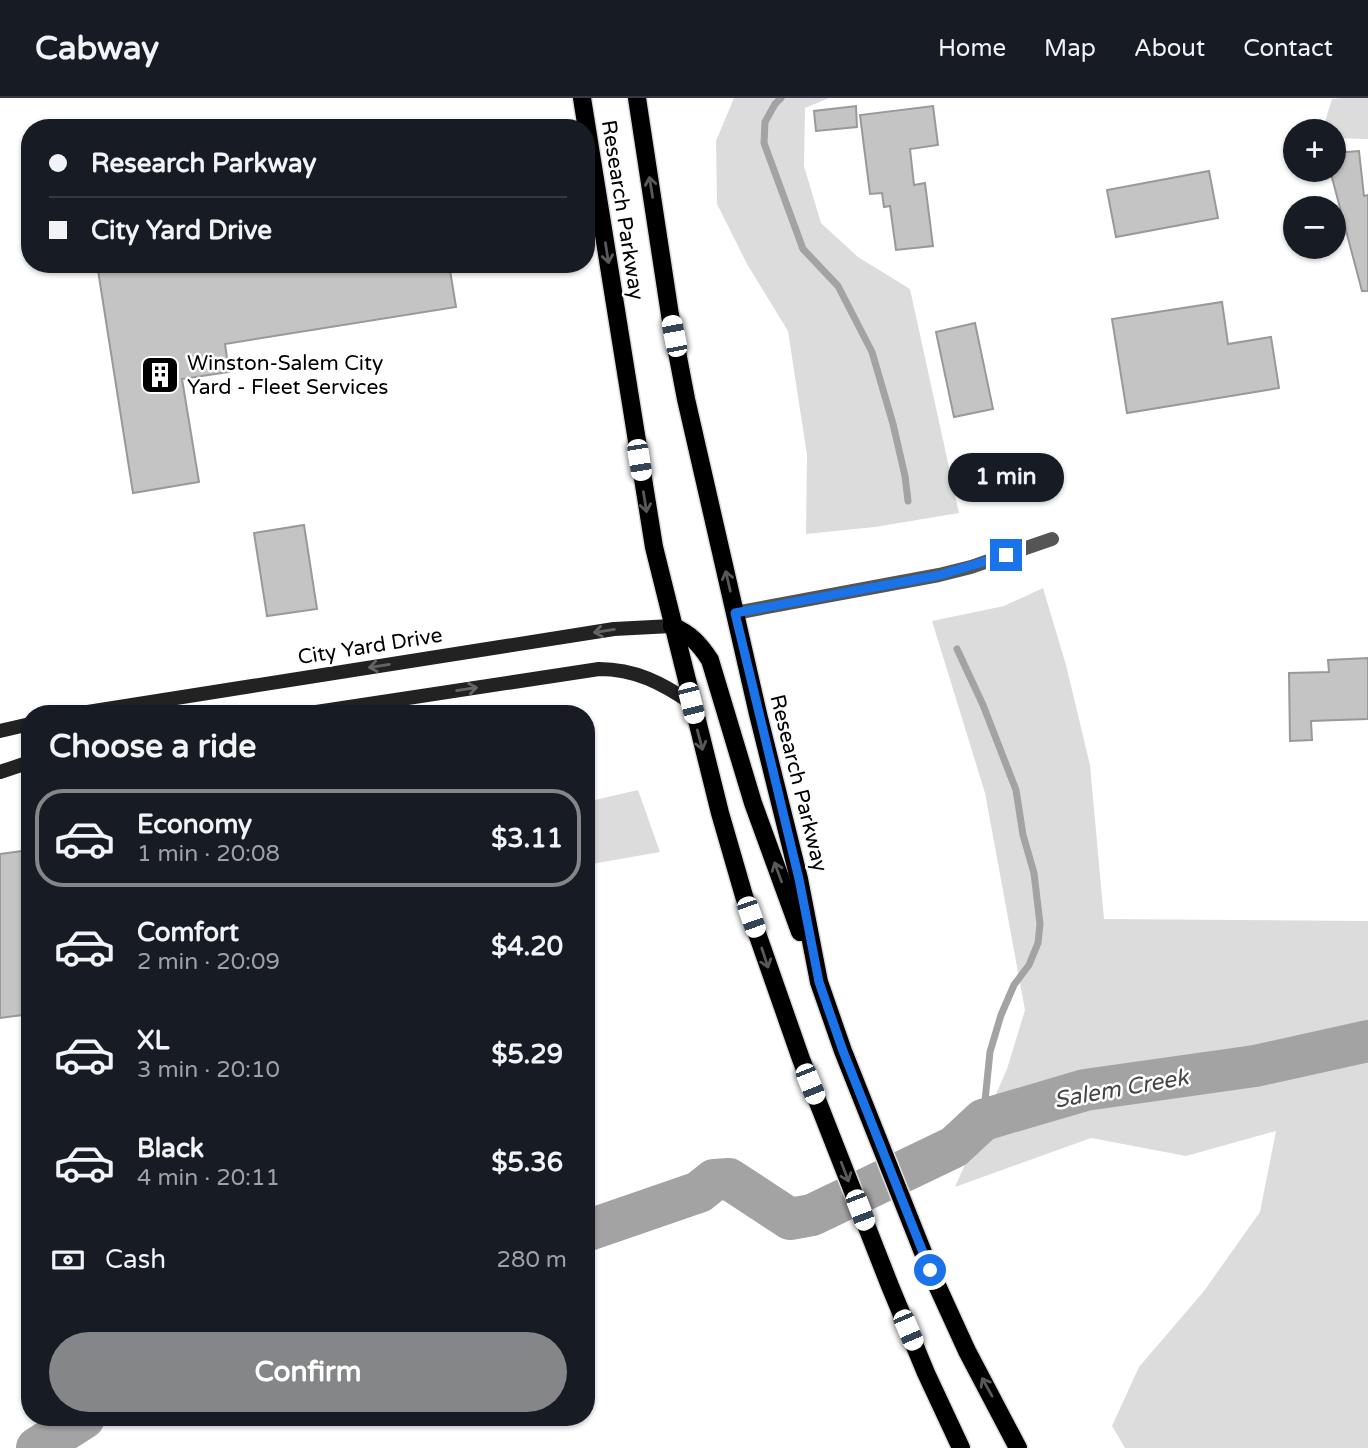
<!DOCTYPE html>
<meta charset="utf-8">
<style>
body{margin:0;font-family:"Varela Round",sans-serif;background:#20242c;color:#f1f3f6;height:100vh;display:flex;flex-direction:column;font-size:26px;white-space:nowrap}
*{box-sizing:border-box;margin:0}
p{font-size:23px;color:#9ea1a6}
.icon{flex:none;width:38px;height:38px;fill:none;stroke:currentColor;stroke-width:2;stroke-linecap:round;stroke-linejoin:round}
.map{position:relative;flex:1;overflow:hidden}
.sheet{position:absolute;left:21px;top:607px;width:574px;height:721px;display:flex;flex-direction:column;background:#171b24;border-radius:28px;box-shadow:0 2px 5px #0004}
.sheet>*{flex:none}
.guide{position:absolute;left:21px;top:21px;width:574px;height:154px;border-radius:28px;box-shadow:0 2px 5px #0004;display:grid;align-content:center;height:154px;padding:0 28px;background:#171b24}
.fabs{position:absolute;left:1283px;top:21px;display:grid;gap:14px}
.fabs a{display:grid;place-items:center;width:63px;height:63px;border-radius:50%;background:#171b24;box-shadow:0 2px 5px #0004;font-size:35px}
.end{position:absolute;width:32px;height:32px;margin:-16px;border:9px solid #1a73e8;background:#fff;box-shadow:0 0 0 4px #fff}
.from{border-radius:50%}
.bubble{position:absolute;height:49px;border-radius:24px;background:#171b24;box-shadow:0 2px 5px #0004;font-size:23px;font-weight:800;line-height:49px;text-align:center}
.car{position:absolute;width:21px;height:42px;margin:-21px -10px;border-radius:9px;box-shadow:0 0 5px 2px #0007;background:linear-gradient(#fff 24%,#345 0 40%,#fff 0 76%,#345 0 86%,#fff 0)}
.guide b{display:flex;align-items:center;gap:24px;height:66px;font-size:26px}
.guide b+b{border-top:2px solid #363941}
.guide i{width:18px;height:18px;background:#f1f3f6}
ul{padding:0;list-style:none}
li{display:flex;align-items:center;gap:21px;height:98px;margin:0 14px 10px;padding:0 14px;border:4px solid transparent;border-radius:28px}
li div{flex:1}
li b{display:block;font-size:26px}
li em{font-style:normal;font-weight:800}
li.selected{border-color:#858687}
li>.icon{width:63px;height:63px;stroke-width:1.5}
h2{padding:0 28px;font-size:32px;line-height:84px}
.pay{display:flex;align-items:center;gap:18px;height:77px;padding:0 28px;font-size:26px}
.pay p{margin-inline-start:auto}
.cta{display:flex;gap:14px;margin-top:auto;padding:14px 28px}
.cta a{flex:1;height:80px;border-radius:42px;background:#858687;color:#fff;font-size:28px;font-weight:800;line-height:80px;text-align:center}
header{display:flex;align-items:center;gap:42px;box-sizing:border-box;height:98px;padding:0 35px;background:#171b24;border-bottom:2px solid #363941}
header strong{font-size:33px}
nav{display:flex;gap:38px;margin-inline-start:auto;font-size:24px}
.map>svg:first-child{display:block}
.green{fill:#dcdcdc}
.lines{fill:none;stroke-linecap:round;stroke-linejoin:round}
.stream{stroke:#a3a3a3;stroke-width:7}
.river{stroke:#a3a3a3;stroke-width:42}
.building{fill:#c4c4c4;stroke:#999;stroke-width:2}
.primary-casing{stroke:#dbdbdb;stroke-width:21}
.street{stroke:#555;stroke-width:14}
.secondary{stroke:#222;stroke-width:14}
.primary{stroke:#000;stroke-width:18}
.oneway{stroke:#595959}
.oneway2{stroke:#646464}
.route{stroke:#1a73e8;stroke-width:9}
.labels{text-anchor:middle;stroke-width:5;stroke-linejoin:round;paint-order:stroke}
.street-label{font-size:21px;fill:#000;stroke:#fff}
.poi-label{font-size:21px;fill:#000;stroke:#fff;text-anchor:start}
.water-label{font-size:23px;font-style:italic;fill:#444;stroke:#fff}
</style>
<header>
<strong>Cabway</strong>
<nav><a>Home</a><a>Map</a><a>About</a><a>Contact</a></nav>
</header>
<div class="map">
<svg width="1368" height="1350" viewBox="0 0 1368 1350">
<rect width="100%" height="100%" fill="#fff"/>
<g class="green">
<polygon points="734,0 829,0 805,10 804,68 821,125 858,159 910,191 959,415 875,429 806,436 807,357 788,233 747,166 717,106 716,43"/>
<polygon points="1342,0 1368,0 1368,41 1334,40 1334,33 1327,33 1324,27 1332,1"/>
<polygon points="1043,490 1066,567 1090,667 1104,821 1368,823 1368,1350 1125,1350 1112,1328 1139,1269 1204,1193 1260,1114 1276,1033 1186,1058 1091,1040 955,1089 1007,971 1025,912 985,695 932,523 1004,508"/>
<polygon points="638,692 660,754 586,767 586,704"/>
</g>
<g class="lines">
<g class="stream">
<polyline points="781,0 775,6 765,24 764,45 803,151 838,188 872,254 893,326 905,378 908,403"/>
<polyline points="957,551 983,607 1016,692 1023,737 1034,775 1040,826 1038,845 1029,867 1014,887 1001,917 990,954 983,1022"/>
</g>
<g class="river">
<polyline points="586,1133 699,1094 714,1082 729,1081 790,1121 812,1117 954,1049 983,1022 1085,992 1255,968 1368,943"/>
<polyline points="37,1350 84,1320"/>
</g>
</g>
<g class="building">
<polygon points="856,8 857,29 816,33 814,13"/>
<polygon points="933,8 938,47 910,51 914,87 925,85 933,148 896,152 890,108 884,109 882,95 870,96 860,17"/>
<polygon points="1359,53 1364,98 1368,97 1368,193 1362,193 1330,72 1334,72 1334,55"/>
<polygon points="1209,73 1218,120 1116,139 1107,92"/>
<polygon points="97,166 273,166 274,171 304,166 449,166 456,209 225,246 229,274 182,281 199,384 133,395"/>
<polygon points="1222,204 1228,246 1271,239 1279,290 1127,315 1112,221"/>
<polygon points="975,225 993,311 954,319 936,234"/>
<polygon points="304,427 317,511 267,518 254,435"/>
<polygon points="1368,560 1368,621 1311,623 1312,642 1290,643 1289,575 1329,574 1328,562"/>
<polygon points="30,752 30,916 0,920 0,756"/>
</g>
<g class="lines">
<defs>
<g id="primary">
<polyline points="582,0 654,449 720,715 744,798 801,961 890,1188 926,1275 961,1350"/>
<polyline points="637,0 670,217 686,301 758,616 799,781 819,884 843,953 930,1172 967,1253 1018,1350"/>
<path d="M 672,528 C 690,536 699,545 710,562 L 753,705 L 800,834"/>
</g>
</defs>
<use href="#primary" class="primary-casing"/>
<polyline class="street" points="735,515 939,477 971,469 1052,441"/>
<g class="secondary">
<polyline points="75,616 614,531 672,528"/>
<path d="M 303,616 L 599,571 C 635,571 662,585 691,605"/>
<polyline points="0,633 30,626"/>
<polyline points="0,674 30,664"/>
</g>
<use href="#primary" class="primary"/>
</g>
<defs><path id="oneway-shaft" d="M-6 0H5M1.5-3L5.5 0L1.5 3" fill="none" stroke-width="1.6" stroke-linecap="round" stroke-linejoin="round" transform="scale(1.75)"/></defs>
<g class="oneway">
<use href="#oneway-shaft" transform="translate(651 89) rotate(-99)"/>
<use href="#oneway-shaft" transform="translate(607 155) rotate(81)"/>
<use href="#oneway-shaft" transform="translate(645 404) rotate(81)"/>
<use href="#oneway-shaft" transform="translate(728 483) rotate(-103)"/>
<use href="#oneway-shaft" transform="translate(700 642) rotate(75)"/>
<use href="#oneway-shaft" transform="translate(778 774) rotate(-110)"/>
<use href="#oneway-shaft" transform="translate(765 860) rotate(72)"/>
<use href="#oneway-shaft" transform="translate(845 1074) rotate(69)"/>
<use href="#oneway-shaft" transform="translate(987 1289) rotate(-119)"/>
</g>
<g class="oneway2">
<use href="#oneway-shaft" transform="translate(604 533) rotate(171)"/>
<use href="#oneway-shaft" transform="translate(379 568) rotate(171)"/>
<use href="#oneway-shaft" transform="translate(467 591) rotate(-9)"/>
</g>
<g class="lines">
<polyline class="route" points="930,1172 843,953 819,884 799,781 735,515 940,477 1006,457"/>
</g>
<defs>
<symbol id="building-square" viewBox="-11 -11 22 22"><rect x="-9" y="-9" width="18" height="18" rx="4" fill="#000" stroke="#fff"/><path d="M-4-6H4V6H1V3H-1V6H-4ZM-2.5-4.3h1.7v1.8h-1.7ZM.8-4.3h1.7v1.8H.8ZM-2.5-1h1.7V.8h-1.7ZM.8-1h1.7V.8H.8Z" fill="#fff"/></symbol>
</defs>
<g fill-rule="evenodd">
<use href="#building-square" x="138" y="255" width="44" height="44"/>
</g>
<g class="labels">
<g class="street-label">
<text transform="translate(623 112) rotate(81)" y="7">Research Parkway</text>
<text transform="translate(370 548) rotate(-9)" y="7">City Yard Drive</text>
<text transform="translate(799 685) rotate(76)" y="7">Research Parkway</text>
</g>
<g class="poi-label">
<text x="187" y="272">Winston-Salem City<tspan x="187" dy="24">Yard - Fleet Services</tspan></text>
</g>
<g class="water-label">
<text transform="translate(1121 990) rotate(-10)" y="8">Salem Creek</text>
</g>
</g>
</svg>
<div class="fabs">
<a>+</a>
<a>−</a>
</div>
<i class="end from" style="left:930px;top:1172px"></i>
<i class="end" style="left:1006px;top:457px"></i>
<div class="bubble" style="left:948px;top:355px;width:116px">1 min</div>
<i class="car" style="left:674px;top:238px;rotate:349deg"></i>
<i class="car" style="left:639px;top:362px;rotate:171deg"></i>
<i class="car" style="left:691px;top:605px;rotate:166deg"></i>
<i class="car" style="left:751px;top:819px;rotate:161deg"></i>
<i class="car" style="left:810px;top:986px;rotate:158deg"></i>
<i class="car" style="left:860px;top:1112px;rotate:159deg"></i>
<i class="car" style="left:908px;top:1232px;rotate:157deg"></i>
<div class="guide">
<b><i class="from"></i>Research Parkway</b>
<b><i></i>City Yard Drive</b>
</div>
<section class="sheet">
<h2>Choose a ride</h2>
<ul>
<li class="selected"><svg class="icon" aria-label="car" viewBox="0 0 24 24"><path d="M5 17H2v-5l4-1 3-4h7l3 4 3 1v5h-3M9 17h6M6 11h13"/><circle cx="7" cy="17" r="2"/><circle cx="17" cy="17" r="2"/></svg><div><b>Economy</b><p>1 min · 20:08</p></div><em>$3.11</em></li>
<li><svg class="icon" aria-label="car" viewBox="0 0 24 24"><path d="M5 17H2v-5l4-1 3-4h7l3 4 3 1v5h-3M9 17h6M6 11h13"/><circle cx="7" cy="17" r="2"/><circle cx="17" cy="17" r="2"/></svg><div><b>Comfort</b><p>2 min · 20:09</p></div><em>$4.20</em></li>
<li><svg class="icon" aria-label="car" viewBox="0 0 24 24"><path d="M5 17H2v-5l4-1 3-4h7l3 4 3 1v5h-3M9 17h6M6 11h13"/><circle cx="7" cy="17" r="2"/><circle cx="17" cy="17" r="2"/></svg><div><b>XL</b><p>3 min · 20:10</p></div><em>$5.29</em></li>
<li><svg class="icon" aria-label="car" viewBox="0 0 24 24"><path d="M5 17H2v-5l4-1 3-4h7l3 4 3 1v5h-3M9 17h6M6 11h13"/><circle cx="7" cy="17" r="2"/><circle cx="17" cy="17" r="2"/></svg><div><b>Black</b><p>4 min · 20:11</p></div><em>$5.36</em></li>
</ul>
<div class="pay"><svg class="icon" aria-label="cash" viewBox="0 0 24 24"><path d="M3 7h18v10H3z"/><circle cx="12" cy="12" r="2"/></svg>Cash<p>280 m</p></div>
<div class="cta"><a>Confirm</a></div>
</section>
</div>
